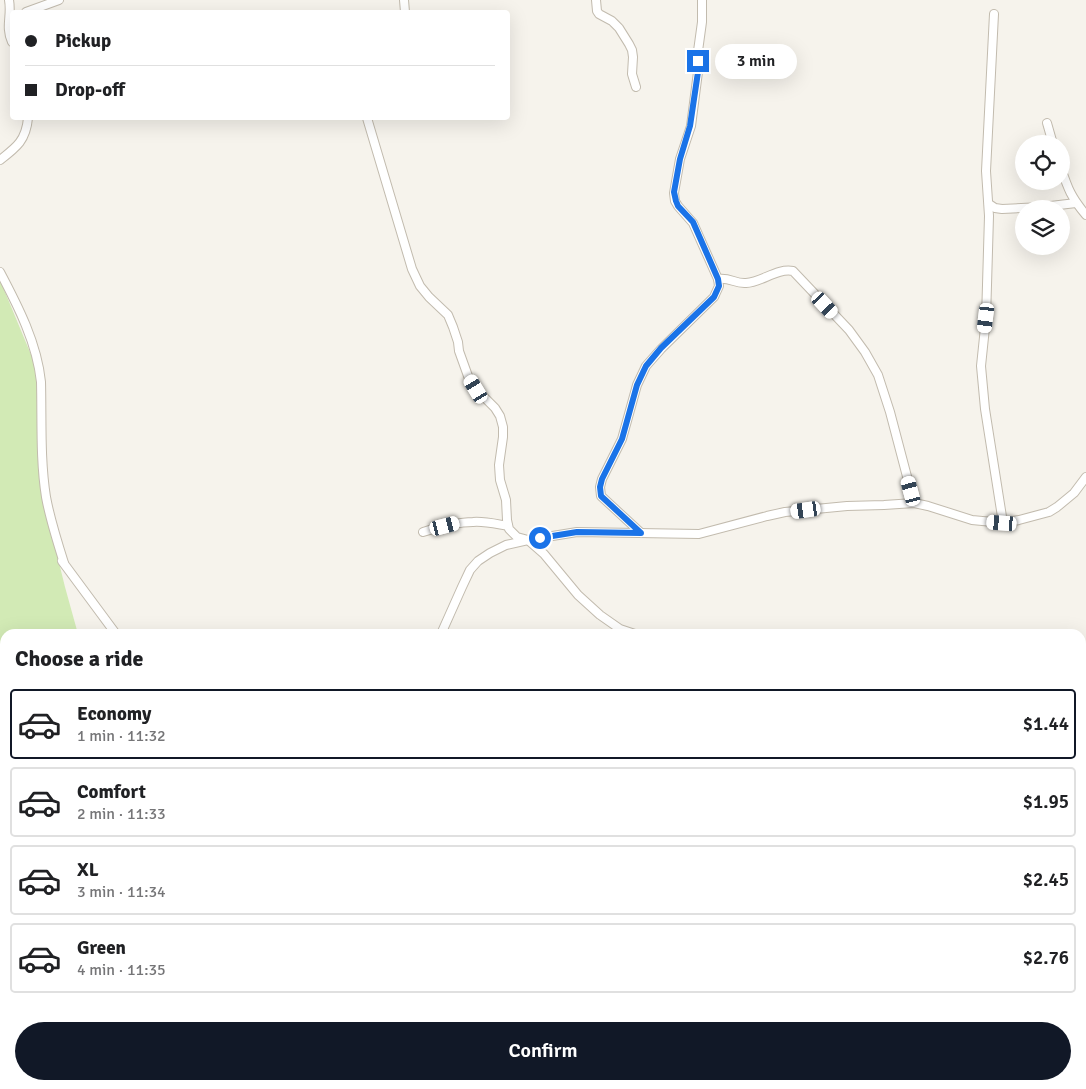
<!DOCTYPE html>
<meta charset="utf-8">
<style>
body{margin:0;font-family:Signika,sans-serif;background:#f2f2f2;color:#202124;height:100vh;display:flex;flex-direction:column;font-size:19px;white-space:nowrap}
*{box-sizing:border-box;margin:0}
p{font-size:16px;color:#757577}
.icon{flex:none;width:28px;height:28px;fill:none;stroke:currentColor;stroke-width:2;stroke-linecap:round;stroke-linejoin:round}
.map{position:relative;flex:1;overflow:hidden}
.panel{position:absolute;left:0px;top:629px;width:1086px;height:461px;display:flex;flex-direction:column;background:#fff;border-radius:15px 15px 0 0;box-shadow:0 5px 20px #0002}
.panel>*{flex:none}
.banner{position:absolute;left:10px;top:10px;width:500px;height:110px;border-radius:5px;box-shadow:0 5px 20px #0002;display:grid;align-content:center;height:110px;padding:0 15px;background:#fff}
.tools{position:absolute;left:1015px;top:135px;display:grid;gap:10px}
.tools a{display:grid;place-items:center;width:55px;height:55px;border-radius:50%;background:#fff;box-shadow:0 5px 20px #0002;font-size:25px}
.end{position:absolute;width:22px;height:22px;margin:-11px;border:6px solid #1a73e8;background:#fff;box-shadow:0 0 0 2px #fff}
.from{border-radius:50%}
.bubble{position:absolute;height:35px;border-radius:18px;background:#fff;box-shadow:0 5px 20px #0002;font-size:16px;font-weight:600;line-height:35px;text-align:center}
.car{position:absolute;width:15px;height:30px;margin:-15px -8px;border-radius:6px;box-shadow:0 0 4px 1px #0007;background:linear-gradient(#fff 24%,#345 0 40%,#fff 0 76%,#345 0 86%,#fff 0)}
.banner b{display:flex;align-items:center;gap:18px;height:48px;font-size:19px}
.banner b+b{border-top:1px solid #e0e0e0}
.banner i{width:12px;height:12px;background:#202124}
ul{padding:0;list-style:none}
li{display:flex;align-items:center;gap:15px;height:70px;margin:0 10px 8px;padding:0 5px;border:2px solid #e0e0e0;border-radius:5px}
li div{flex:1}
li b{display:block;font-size:19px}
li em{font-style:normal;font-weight:600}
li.selected{border-color:#111827}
li>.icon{width:45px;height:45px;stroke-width:1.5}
h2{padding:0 15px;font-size:22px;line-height:60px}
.primary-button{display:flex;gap:10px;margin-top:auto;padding:10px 15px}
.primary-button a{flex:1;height:58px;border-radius:30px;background:#111827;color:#fff;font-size:20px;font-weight:600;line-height:58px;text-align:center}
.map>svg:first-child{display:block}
.green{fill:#d2eab5}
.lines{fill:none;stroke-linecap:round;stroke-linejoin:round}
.minor-casing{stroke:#c2bbae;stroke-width:10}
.minor{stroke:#fff;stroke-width:8}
.route{stroke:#1a73e8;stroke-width:6}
</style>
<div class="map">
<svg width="1086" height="1089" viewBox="0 0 1086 1089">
<rect width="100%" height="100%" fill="#f6f3ec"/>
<polygon class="green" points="0,280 37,369 42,494 65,587 78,634 5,634 5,1085 76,1085 73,1089 0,1089"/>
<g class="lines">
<defs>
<g id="minor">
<path d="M 9,0 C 12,16 5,26 12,42"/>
<polyline points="404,0 405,12"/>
<polyline points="596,0 597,11 599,14 612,21 619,28 629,44 632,50 633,57 632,74 636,87"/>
<polyline points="26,12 59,0"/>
<polyline points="994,14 986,171 989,216 987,285 986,318 981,366 985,409 1003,523"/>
<polyline points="367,118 412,269 420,286 429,297 448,315 453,327 458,342 459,351 468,376 476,389 495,408 500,416 503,427 503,437 499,465 500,480 506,500 507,520 509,529 517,537 528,540 544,554 578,595 600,615 620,629 635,634"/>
<polyline points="1047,123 1053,144"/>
<path d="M 0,160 C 17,147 26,140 28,118"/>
<path d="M 1061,168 C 1068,189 1071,197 1086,215"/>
<polyline points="989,204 995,208 1002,209 1042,207 1076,203"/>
<path d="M 0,272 C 18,306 37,343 41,382 C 42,420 40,459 46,497 C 50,519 57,541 64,563"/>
<path d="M 718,279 C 730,277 735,284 746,283 C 762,282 777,268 793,271 L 849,330 L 865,352 L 878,375 L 890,412 L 914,503"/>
<path d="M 423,532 C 439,527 456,522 473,522 C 484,521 496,524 508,526"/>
<polyline points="641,533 601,496 600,487 602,479 622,439 637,385 646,366 661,349 714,297 719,286 718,279 693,223 678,206 675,201 674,193 680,159 691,126 698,72 698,51 702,22 702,0"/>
<polyline points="62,561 116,634"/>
<polyline points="441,634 462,587 470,570 478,561 490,553 506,545 528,540 577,532 699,534 767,516 785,512 847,506 884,505 914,503 928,506 972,520 1003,523 1019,520 1049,512 1057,507 1074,493 1086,477"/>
<polyline points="1081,781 1086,780"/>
<polyline points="1081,892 1086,874"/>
<polyline points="1081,1076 1086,1077"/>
<polyline points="304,1085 305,1089"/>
<polyline points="586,1085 597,1089"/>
<polyline points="1067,1085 1068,1089"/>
<polyline points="81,1089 83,1085"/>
<polyline points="474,1089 475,1085"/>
<polyline points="1033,1089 1034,1085"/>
</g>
</defs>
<use href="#minor" class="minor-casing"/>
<use href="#minor" class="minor"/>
</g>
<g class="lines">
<polyline class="route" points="540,538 577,532 641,533 601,496 600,487 602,479 622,439 637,385 646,366 661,348 714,297 719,286 718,279 693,222 678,206 676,201 674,192 680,159 690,126 698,72 698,61"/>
</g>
</svg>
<div class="tools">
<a><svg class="icon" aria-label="locate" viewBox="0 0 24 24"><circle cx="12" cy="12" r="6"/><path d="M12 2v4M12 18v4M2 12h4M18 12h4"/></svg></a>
<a><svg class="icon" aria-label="layers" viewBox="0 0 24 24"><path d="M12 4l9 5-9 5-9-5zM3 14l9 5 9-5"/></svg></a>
</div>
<i class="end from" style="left:540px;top:538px"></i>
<i class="end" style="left:698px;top:61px"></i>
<div class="bubble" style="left:715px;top:44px;width:82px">3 min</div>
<i class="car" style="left:825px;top:305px;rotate:137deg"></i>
<i class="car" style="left:986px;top:318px;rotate:187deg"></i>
<i class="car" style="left:476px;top:389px;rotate:329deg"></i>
<i class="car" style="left:911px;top:491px;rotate:345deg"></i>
<i class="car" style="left:806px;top:510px;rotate:262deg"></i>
<i class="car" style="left:1002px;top:523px;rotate:274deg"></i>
<i class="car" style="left:445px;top:526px;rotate:76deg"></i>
<div class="banner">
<b><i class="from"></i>Pickup</b>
<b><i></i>Drop-off</b>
</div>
<section class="panel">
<h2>Choose a ride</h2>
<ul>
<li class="selected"><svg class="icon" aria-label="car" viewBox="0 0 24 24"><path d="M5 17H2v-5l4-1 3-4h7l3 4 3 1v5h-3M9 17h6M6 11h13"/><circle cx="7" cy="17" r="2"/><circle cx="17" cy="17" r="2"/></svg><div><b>Economy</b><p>1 min · 11:32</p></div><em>$1.44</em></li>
<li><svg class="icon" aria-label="car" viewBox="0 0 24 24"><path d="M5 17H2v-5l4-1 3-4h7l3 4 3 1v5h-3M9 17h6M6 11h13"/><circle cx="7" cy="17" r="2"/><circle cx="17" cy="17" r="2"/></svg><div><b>Comfort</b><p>2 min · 11:33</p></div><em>$1.95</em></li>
<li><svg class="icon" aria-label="car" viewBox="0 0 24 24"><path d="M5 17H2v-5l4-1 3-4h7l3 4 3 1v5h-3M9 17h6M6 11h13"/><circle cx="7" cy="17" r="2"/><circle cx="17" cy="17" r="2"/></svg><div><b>XL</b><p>3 min · 11:34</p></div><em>$2.45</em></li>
<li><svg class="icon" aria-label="car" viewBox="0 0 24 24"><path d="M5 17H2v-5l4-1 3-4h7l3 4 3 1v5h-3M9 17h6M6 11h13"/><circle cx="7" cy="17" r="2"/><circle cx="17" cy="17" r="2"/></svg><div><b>Green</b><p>4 min · 11:35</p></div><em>$2.76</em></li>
</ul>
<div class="primary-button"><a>Confirm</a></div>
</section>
</div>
